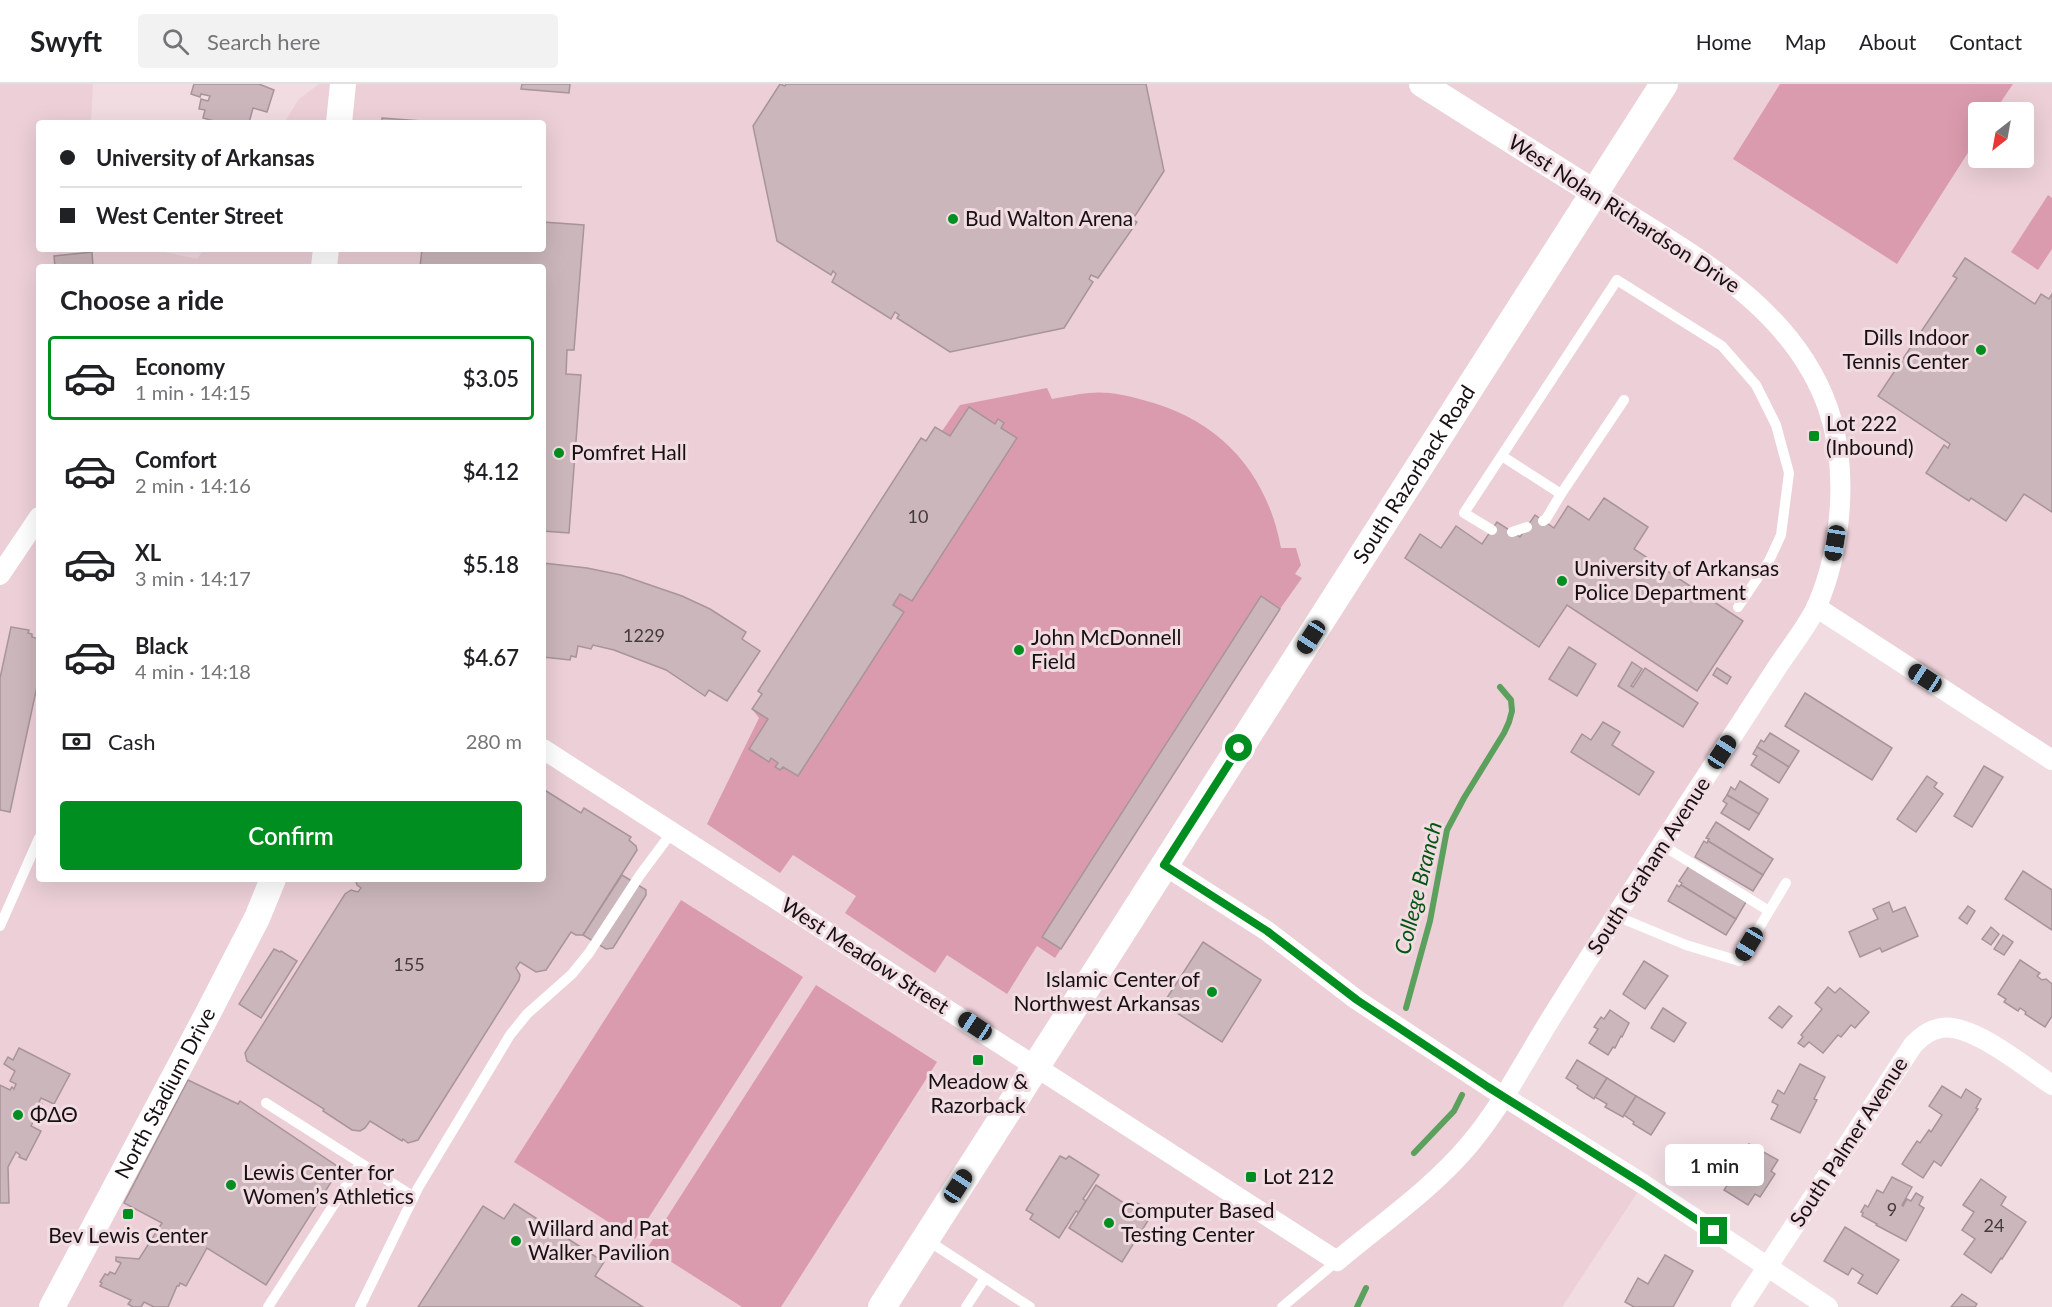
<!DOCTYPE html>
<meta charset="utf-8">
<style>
body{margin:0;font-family:Lato,sans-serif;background:#f2f2f2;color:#202124;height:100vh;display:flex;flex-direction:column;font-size:22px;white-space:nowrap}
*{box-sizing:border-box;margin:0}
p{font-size:20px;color:#757577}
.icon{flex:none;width:33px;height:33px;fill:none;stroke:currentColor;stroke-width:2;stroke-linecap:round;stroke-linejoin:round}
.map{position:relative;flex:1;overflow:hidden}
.drawer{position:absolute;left:36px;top:180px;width:510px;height:618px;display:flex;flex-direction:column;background:#fff;border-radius:6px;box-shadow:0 6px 24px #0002}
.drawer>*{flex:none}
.banner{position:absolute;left:36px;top:36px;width:510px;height:132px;border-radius:6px;box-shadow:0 6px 24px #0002;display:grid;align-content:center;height:132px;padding:0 24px;background:#fff}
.needle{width:39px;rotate:211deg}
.buttons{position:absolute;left:1968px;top:18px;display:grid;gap:12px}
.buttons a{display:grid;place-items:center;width:66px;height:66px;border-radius:6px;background:#fff;box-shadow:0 6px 24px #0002;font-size:30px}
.end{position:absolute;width:27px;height:27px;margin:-14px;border:8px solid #008e20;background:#fff;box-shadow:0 0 0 3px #fff}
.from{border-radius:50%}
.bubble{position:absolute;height:42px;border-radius:6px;background:#fff;box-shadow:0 6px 24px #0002;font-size:20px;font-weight:600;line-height:42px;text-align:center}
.car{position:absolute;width:18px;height:36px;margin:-18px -9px;border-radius:8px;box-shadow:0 0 4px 2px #0007;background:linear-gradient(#222 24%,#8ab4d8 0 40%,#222 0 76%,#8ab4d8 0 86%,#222 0)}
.banner b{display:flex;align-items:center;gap:21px;height:57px;font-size:22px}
.banner b+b{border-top:2px solid #e0e0e0}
.banner i{width:15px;height:15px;background:#202124}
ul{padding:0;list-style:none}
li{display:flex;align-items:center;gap:18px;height:84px;margin:0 12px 9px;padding:0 12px;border:3px solid transparent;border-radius:6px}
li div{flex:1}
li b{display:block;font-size:22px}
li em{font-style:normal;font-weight:600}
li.selected{border-color:#008e20}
li>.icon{width:54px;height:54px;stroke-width:1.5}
h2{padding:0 24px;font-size:27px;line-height:72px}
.pay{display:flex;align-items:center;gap:15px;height:66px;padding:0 24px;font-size:22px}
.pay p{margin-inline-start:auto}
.button{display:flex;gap:12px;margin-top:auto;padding:12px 24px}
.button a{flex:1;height:69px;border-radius:6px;background:#008e20;color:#fff;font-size:24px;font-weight:600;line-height:69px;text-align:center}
header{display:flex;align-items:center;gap:36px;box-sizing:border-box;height:84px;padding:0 30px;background:#fff;border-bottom:2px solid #e0e0e0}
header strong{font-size:28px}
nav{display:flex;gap:33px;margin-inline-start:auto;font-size:21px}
.search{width:420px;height:54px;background:#f2f2f2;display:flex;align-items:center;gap:15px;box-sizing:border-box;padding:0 21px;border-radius:6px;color:#757577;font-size:22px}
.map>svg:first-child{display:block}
.built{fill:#eccfd7;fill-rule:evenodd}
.green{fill:#db9bae}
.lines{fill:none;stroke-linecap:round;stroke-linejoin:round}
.stream{stroke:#5ba15d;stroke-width:6}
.building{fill:#cab6bb;stroke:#a8949a;stroke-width:1.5}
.service{stroke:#fff;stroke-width:10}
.minor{stroke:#fff;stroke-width:20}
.tertiary{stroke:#fff;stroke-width:26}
.secondary{stroke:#fff;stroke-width:28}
.route{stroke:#008e20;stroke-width:8}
.poi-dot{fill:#008e20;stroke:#f1dce2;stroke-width:2}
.labels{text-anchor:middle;stroke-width:6;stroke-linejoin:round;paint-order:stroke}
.number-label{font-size:18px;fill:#443a3c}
.street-label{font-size:21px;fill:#171012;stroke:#f1dce2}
.poi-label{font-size:21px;fill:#171012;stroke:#f1dce2;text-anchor:start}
.water-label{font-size:22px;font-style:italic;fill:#045511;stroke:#f1dce2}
</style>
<header>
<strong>Swyft</strong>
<div class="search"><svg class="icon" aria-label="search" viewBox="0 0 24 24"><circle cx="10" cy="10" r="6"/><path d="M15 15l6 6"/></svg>Search here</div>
<nav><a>Home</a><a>Map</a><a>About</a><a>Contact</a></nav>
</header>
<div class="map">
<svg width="2052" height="1223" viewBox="0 0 2052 1223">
<rect width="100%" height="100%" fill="#f1dce2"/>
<path class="built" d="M 0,0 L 93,0 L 91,39 L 39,39 L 39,165 L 150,165 L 197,175 L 204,165 L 543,165 L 543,39 L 284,39 L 299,15 L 319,0 L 2052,0 L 2052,676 L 1817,524 L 1503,1012 L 1643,1100 L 1562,1223 L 0,1223 ZM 1978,28 L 2024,28 L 2024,74 L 1978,74 ZM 39,183 L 543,183 L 543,795 L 39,795 Z"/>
<g class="green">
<polygon points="1780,0 2013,0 1994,28 1978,28 1978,53 1897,180 1733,75"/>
<polygon points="2048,111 2052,114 2052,165 2038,186 2011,168"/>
<path d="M 1047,304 L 1052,315 C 1064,313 1077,310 1089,309 C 1107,307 1125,311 1143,316 C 1219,335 1267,388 1281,464 L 1296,464 L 1301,481 L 1295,490 L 1302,494 L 1280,525 L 1055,874 L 1037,862 L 1007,910 L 947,871 L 935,889 L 845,829 L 856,812 L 793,771 L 780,789 L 707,740 L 759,634 L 752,625 L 762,611 L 758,607 L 921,354 L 926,357 L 935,343 L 942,347 L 960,321 Z"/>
<polygon points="681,816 803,893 635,1155 514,1078"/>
<polygon points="816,901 937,978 781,1223 742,1223 648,1163"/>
</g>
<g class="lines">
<g class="stream">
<polyline points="1406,924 1430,837 1447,746 1464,714 1504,649 1509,638 1512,627 1511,616 1500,603"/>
<polyline points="1414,1069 1454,1027 1462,1011"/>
<polyline points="1357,1223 1366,1204"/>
</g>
</g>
<g class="building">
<polygon points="194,0 259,0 274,6 267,28 253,24 249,39 221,39 203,34 205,26 199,25 201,15 208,17 210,12 201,10 200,13 191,10"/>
<polygon points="522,0 570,0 569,9 521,5"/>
<polygon points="780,0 785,2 786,0 1146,0 1164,87 1135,132 1131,129 1128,133 1137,138 1098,194 1091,191 1089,195 1093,198 1064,244 950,268 897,234 899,231 895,228 891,235 832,198 836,190 833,187 831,191 777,157 753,42"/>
<polygon points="382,34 449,39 382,39"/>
<polygon points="543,138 584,141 574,266 567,266 566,290 581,291 569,449 543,447 543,183 420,183 422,165 543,165"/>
<polygon points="92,168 93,183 55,183 54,172"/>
<polygon points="1965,174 2035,220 2041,210 2049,215 2052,210 2052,428 2024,410 2006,437 1971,414 1969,417 1926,389 1944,361 1948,364 1950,360 1878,312 1957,194 1953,192"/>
<polygon points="969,323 995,340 998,335 1004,339 1001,344 1017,354 912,517 900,510 893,521 904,528 798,692 783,683 780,686 775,683 778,679 771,674 769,678 749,665 768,635 752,625 762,610 758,607 921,354 926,357 935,343 950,352"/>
<polygon points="1604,414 1648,443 1634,465 1743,537 1697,607 1567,521 1539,563 1405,474 1420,450 1441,464 1456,442 1482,460 1497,438 1520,453 1535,431 1554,444 1568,422 1589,436"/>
<polygon points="543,479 587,484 621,491 682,512 710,525 746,548 742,555 760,567 727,617 709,606 705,612 666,586 614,566 593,561 591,565 578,562 576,573 571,572 570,576 543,573"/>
<polygon points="1261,512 1280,525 1061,865 1042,853"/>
<polygon points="11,543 29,546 28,549 32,550 32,553 39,555 39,593 10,728 0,726 0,594"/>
<polygon points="1569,563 1596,580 1577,612 1549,595"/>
<polygon points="1632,578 1642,585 1631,602 1633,603 1645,584 1698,619 1683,643 1618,602"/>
<polygon points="1717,584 1731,593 1727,600 1713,591"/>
<polygon points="1805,609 1892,664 1872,696 1785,642"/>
<polygon points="1603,638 1620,648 1612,661 1654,688 1639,711 1571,668 1582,650 1591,656"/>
<polygon points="1770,649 1799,667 1789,683 1757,663 1761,656 1764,658"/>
<polygon points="1757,663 1789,683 1779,699 1751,681 1757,672 1753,670"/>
<polygon points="1984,682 2003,693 1972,743 1954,732"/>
<polygon points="1927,692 1937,699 1934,703 1943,710 1916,748 1897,735"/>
<polygon points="1740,697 1768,715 1759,730 1727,711 1731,703 1735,706"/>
<polygon points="543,705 581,729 584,724 631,753 629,756 636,762 637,766 583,851 576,851 571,848 546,886 536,888 520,878 516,884 520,891 519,896 418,1056 408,1059 403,1055 402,1057 370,1037 365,1044 360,1047 352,1046 323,1027 324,1025 247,977 245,969 345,810 351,806 358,808 361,804 357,801 355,795 543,795"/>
<polygon points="1727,711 1759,730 1749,746 1721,729 1727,720 1723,717"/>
<polygon points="1716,738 1773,775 1763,791 1708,757 1709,755 1706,754"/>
<polygon points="1704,757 1707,759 1708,757 1763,791 1753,807 1695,773"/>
<polygon points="1689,782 1746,818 1736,835 1681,801 1682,799 1679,797"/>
<polygon points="2023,787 2052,806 2052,846 2005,815"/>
<polygon points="622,791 646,806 646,811 613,864 606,865 583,851"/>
<polygon points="1677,801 1679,803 1681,801 1736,835 1726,851 1668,817"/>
<polygon points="1889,818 1893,828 1905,823 1918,852 1882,868 1880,864 1860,873 1849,848 1878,835 1873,825"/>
<polygon points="1968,822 1975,827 1967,840 1959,834"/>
<polygon points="1991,843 1999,850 1991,861 1982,855"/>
<polygon points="2003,851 2013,858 2004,871 1994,865"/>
<polygon points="1203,858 1261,896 1222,958 1163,920"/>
<polygon points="274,865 280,868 281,867 297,877 261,934 239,920"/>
<polygon points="2020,876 2040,889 2037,892 2042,896 2046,895 2052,900 2052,932 2045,943 2025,930 2026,928 2020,924 2018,927 2004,918 2006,915 1998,910"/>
<polygon points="1644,877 1668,892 1645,925 1623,910"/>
<polygon points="1828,903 1835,909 1840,904 1869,928 1855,944 1851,941 1841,953 1838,951 1823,969 1809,958 1804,963 1798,959 1803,953 1801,951 1822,925 1815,919"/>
<polygon points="1779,922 1792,932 1782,944 1769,934"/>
<polygon points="1663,924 1686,939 1674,958 1651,944"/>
<polygon points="1610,926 1629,939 1622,953 1621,952 1615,964 1613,963 1608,971 1589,959 1598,945 1594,943 1601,933 1604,935"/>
<polygon points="19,964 70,990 54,1020 41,1014 39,1018 42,1020 31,1042 41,1047 26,1076 19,1073 20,1071 16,1068 8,1083 9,1119 0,1119 0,1001 10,1006 12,1003 14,1005 16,1000 10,997 15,987 4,980 8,973 13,976"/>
<polygon points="1577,976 1607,994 1594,1015 1577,1004 1578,1002 1566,994"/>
<polygon points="1800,980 1825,993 1814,1015 1817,1016 1800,1049 1771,1035 1778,1021 1772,1018 1778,1006 1784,1010"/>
<polygon points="1607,994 1636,1012 1623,1033 1605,1023 1607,1020 1595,1013"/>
<polygon points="188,996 238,1020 240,1017 340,1084 266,1201 207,1164 186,1202 180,1199 179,1202 177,1202 168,1223 154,1223 144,1218 141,1223 133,1223 128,1220 131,1216 100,1202 102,1199 100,1198 105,1190 108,1191 110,1188 115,1190 121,1179 116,1177 116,1173 139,1175 162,1139 124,1119"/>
<polygon points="1942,1002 1961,1014 1966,1005 1981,1015 1976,1024 1978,1025 1941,1082 1934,1077 1923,1094 1902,1080 1917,1057 1920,1059 1929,1046 1931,1048 1942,1031 1929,1022"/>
<polygon points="1636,1012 1665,1029 1651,1051 1633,1040 1634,1038 1624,1031"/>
<polygon points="1749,1060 1778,1076 1771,1087 1775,1090 1760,1113 1755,1110 1748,1121 1724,1106 1741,1080 1738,1077"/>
<polygon points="1060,1072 1066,1075 1069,1072 1099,1091 1083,1115 1086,1117 1079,1129 1076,1127 1059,1154 1030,1135 1033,1130 1026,1126"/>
<polygon points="1892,1093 1912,1103 1902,1121 1903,1122 1907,1115 1911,1117 1916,1109 1923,1113 1919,1121 1924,1124 1906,1157 1876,1141 1877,1140 1862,1132 1863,1129 1861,1128 1865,1121 1868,1123 1877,1106 1883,1109"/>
<polygon points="1981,1095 2006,1113 2001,1121 2026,1138 2002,1175 2001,1174 1991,1189 1964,1170 1975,1155 1962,1146 1974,1128 1963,1121"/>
<polygon points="1096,1101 1133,1125 1137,1119 1141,1121 1137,1127 1149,1135 1122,1178 1069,1144"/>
<polygon points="514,1120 604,1178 595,1192 643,1223 418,1223 483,1122 504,1135"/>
<polygon points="1845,1143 1899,1176 1877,1210 1858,1199 1863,1191 1852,1184 1848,1191 1824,1177"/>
<polygon points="1665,1171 1693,1187 1673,1223 1634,1223 1625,1218 1638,1194 1648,1200"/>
<polygon points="1962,1210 1977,1220 1975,1223 1951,1223"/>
</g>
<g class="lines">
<g class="service">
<polyline points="1502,372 1561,410 1624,316"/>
<polyline points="1543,437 1546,435 1561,410"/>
<polyline points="1492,446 1464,429 1617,196 1722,262 1756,301 1776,341 1789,389 1781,451 1769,477 1738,523"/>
<polyline points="1512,448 1527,443"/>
<polyline points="1662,761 1769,827"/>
<polyline points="1616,832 1686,861 1739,877 1786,799"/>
<polyline points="0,842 39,754"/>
<polyline points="266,1019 414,1113"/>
<polyline points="927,1156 1030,1223"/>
<polyline points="268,1223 360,1080"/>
<polyline points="360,1223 418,1104 510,951 527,930 572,890 589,869 640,791 672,748"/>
<polyline points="966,1223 985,1194"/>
<polyline points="1282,1223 1337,1177"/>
</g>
<g class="minor">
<polyline points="0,491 39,433"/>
<polyline points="1816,523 2052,676"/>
<path d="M 543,665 L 1337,1177 C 1381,1140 1432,1105 1469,1061 C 1502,1022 1526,974 1553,931 C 1597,860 1643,790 1688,720 C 1717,675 1747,630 1776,585 C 1789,565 1807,543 1817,522 C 1842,463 1849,386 1828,324 C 1791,218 1684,167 1595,109"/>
<polyline points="1164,781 1267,847 1357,916 1503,1012 1643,1100 1828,1223"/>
<path d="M 1741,1223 L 1913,961 C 1921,953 1929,946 1941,944 C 1971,938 2026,984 2052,1001"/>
</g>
<g class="tertiary">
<polyline points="1422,0 1595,109"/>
<polyline points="339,39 343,0"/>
<polyline points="324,183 326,165"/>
<path id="s1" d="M 52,1223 L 207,931 L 257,834 L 273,795"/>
</g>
<path class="secondary" id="s2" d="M 882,1223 L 1664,0"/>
</g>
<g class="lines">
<polyline class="route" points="1239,664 1164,781 1267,847 1357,916 1488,1003 1643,1100 1714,1147"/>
</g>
<g class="poi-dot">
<circle cx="953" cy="135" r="6"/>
<circle cx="1981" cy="266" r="6"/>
<rect x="1808" y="346" width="12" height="12" rx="3"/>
<circle cx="559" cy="369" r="6"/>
<circle cx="1562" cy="497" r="6"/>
<circle cx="1019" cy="566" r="6"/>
<circle cx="1212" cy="908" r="6"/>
<rect x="972" y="970" width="12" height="12" rx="3"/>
<circle cx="18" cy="1031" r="6"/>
<rect x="1245" y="1087" width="12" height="12" rx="3"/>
<circle cx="231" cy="1101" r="6"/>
<rect x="122" y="1124" width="12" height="12" rx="3"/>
<circle cx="1109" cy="1139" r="6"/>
<circle cx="516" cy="1157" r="6"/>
</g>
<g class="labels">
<g class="number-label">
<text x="918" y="439">10</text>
<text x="644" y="558">1229</text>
<text x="409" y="887">155</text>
<text x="1892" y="1132">9</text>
<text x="1994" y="1148">24</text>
</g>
<g class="street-label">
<text transform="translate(1624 130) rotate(33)" y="7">West Nolan Richardson Drive</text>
<text dy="7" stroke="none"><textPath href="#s2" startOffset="988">South Razorback Road</textPath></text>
<text transform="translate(1649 782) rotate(-57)" y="7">South Graham Avenue</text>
<text transform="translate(865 872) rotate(33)" y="7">West Meadow Street</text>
<text dy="7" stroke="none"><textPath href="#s1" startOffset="242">North Stadium Drive</textPath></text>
<text transform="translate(1849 1058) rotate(-57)" y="7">South Palmer Avenue</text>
</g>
<g class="poi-label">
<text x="965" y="142">Bud Walton Arena</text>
<text x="1969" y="261" text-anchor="end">Dills Indoor<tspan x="1969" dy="24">Tennis Center</tspan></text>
<text x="1826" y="347">Lot 222<tspan x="1826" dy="24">(Inbound)</tspan></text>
<text x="571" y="376">Pomfret Hall</text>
<text x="1574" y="492">University of Arkansas<tspan x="1574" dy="24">Police Department</tspan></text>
<text x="1031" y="561">John McDonnell<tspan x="1031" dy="24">Field</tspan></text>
<text x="1200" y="903" text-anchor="end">Islamic Center of<tspan x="1200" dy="24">Northwest Arkansas</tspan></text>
<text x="978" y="1005" text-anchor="middle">Meadow &amp;<tspan x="978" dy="24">Razorback</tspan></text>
<text x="30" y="1038">ΦΔΘ</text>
<text x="243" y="1096">Lewis Center for<tspan x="243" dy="24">Women’s Athletics</tspan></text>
<text x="1263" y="1100">Lot 212</text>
<text x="1121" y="1134">Computer Based<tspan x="1121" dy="24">Testing Center</tspan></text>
<text x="528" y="1152">Willard and Pat<tspan x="528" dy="24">Walker Pavilion</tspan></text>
<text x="128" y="1159" text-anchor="middle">Bev Lewis Center</text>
</g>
<g class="water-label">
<text transform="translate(1418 804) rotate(-76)" y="8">College Branch</text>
</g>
</g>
</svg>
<div class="buttons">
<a><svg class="needle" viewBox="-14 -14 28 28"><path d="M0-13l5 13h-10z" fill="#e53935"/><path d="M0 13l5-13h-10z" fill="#757577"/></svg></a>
</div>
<i class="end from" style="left:1239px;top:664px"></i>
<i class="end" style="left:1714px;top:1147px"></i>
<div class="bubble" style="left:1665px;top:1060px;width:99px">1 min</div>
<i class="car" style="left:1835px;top:459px;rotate:189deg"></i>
<i class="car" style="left:1311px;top:553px;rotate:213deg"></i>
<i class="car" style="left:1925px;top:594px;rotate:303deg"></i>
<i class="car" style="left:1722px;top:668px;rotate:33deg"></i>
<i class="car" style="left:1749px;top:860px;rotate:211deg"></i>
<i class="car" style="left:975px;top:942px;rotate:303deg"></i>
<i class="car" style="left:958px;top:1102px;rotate:33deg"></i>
<div class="banner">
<b><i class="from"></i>University of Arkansas</b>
<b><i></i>West Center Street</b>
</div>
<section class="drawer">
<h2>Choose a ride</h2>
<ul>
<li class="selected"><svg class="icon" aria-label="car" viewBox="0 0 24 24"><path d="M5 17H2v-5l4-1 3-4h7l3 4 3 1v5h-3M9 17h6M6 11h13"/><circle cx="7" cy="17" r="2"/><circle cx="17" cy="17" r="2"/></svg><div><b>Economy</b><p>1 min · 14:15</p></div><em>$3.05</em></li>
<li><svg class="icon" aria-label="car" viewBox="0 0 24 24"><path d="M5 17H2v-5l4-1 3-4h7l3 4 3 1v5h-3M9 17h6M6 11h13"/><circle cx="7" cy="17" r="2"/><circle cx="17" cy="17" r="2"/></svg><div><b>Comfort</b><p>2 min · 14:16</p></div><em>$4.12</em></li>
<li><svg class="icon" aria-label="car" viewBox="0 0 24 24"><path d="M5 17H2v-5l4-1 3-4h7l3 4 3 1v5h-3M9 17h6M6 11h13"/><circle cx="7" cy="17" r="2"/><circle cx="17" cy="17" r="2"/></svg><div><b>XL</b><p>3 min · 14:17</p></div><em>$5.18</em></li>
<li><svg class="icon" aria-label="car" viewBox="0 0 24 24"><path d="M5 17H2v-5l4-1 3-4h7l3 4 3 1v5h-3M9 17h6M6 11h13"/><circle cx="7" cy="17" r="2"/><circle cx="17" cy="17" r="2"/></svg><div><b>Black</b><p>4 min · 14:18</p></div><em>$4.67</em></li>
</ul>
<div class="pay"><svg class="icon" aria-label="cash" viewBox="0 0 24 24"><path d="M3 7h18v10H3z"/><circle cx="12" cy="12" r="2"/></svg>Cash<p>280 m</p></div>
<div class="button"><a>Confirm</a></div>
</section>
</div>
